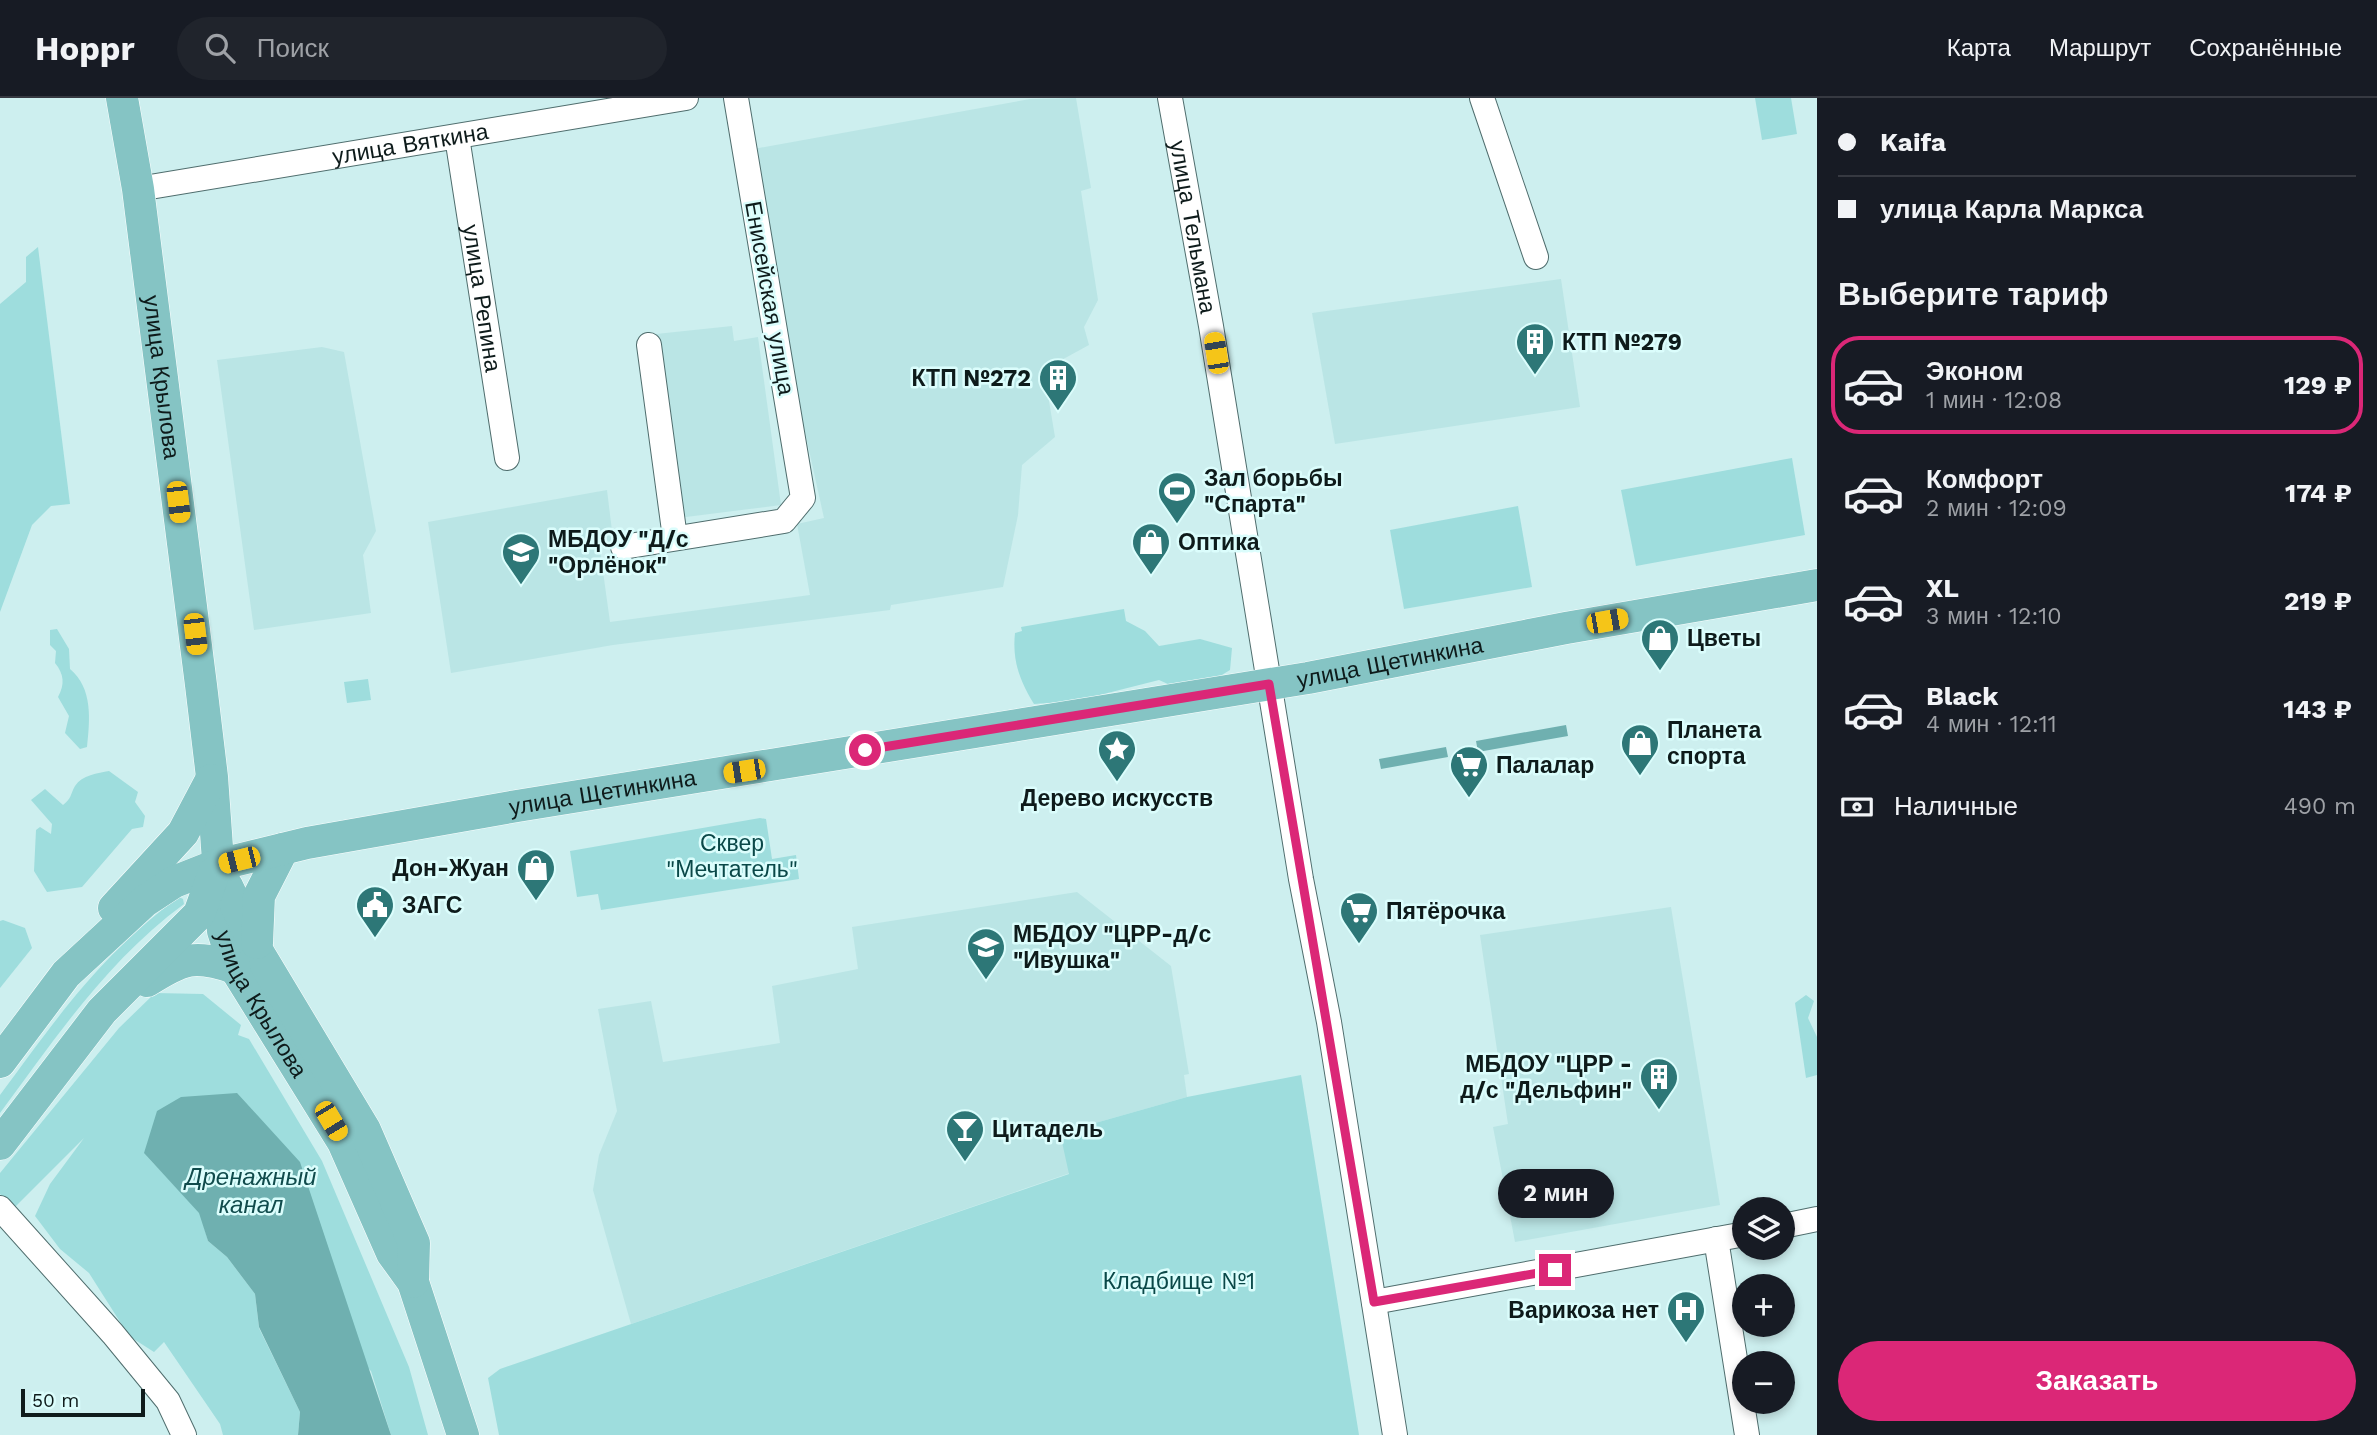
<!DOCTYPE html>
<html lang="ru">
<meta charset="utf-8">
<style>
body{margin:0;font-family:"Work Sans",sans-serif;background:#20242c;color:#f1f3f6;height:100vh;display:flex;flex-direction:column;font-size:26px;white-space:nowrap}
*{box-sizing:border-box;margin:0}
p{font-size:23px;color:#9ea1a6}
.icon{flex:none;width:38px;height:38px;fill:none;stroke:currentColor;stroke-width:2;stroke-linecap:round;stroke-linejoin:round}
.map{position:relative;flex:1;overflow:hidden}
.panel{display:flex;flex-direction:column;background:#171b24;width:560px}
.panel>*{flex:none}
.banner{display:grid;align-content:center;height:154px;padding:0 21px;background:#171b24}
.controls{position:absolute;left:1732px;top:1099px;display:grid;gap:14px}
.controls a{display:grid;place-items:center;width:63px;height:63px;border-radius:50%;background:#171b24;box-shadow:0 4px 10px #0003;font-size:35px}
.scale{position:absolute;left:21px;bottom:18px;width:124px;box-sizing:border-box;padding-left:7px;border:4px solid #0e1b1b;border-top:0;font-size:19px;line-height:24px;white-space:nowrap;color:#0e1b1b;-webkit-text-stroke:5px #dbfdfc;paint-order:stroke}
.end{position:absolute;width:32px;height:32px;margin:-16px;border:9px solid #db2777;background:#fff;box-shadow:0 0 0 4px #fff}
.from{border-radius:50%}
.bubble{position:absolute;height:49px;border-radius:24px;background:#171b24;box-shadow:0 4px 10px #0003;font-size:23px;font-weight:700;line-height:49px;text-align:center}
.car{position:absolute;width:21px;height:42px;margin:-21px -10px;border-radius:9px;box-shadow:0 0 5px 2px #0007;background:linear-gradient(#f5c518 24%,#345 0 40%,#f5c518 0 76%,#345 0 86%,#f5c518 0)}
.banner b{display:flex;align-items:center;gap:24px;height:66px;font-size:26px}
.banner b+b{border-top:2px solid #363941}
.banner i{width:18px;height:18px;background:#f1f3f6}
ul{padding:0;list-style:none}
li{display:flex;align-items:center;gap:21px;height:98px;margin:0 14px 10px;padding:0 7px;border:4px solid transparent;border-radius:28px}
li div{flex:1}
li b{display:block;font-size:26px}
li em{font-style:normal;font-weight:700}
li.selected{border-color:#db2777}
li>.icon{width:63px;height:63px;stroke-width:1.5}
h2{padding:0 21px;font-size:32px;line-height:84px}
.pay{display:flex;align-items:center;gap:18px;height:77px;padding:0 21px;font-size:26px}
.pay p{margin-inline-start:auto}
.action{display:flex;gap:14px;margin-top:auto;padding:14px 21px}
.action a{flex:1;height:80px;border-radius:42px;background:#db2777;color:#fff;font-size:28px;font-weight:700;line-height:80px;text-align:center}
header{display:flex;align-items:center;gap:42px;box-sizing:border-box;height:98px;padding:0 35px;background:#171b24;border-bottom:2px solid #363941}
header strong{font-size:33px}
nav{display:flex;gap:38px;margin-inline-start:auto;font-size:24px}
.search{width:490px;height:63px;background:#20242c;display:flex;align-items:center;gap:18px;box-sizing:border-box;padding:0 24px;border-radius:38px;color:#9ea1a6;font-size:26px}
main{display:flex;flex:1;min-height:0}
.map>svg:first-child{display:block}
.built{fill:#bae5e5}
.green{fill:#9edddd}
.water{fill:#6fb0b0}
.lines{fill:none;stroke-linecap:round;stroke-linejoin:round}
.minor-casing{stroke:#4f6d6d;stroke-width:26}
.major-casing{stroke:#fff;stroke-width:33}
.minor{stroke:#fff;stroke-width:24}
.major{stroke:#85c4c4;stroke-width:32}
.route{stroke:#db2777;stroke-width:9}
.labels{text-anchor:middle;stroke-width:5;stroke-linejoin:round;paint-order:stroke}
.street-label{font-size:23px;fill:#0e1b1b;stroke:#dbfdfc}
.poi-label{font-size:23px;font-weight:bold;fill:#0e1b1b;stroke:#dbfdfc;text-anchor:start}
.park-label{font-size:23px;fill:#0a4848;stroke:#dbfdfc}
.water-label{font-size:24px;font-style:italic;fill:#104b4c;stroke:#dbfdfc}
</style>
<header>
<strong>Hoppr</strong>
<div class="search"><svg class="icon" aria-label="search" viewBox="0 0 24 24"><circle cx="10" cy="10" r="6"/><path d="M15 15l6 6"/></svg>Поиск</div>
<nav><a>Карта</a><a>Маршрут</a><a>Сохранённые</a></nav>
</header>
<main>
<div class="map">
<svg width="1817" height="1337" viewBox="0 0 1817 1337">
<rect width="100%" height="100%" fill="#cdefef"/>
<g class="built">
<polygon points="1076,0 1091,90 1081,93 1098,202 1084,229 1089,247 1056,265 1063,300 1049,303 1055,339 1022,367 1018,417 1003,489 891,507 890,512 613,547 451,575 428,424 607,392 613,441 600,452 610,524 810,497 797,426 824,420 801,316 753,51 1030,1"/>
<polygon points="1561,181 1580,309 1335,346 1312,215"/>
<polygon points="732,228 734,243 758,239 781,407 678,420 656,236"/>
<polygon points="322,249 344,254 376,433 363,457 371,515 254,532 217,262"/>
<polygon points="1077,794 1171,868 1189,976 1184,977 1187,999 1060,1035 1070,1075 631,1226 593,1092 599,1057 617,1013 598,911 651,903 663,964 780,945 772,888 858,871 852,829"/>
<polygon points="1671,809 1720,1107 1515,1144 1493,1029 1508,1026 1480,837"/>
</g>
<g class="green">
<polygon points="1755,0 1791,0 1797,36 1762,42"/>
<polygon points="38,149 70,406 51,408 32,427 0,514 0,206 26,184 26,159"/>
<polygon points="1792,360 1805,437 1636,468 1621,392"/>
<polygon points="1518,408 1532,489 1404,511 1390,432"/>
<path d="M 1124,511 L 1126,523 L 1145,533 L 1159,548 L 1200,541 L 1232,550 L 1230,572 L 1197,592 L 1179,591 L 1159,582 L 1076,603 L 1034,606 C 1020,583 1012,563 1015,535 L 1022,533 L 1021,529 Z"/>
<path d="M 57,531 L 69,551 L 70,571 C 93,590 90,622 87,649 L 80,651 L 65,635 L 69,618 L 58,599 C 65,586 64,576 55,565 L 56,553 L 50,547 L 50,532 Z"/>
<polygon points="368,581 371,602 347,605 344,584"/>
<path d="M 109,673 L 138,694 L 135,704 L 145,718 L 143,729 L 132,731 L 82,789 L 47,794 L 34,773 L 36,732 L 40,729 L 51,736 L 52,726 L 31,702 L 45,691 L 63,707 C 72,700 70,697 75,688 C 82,677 98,675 109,673 Z"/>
<polygon points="760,720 766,721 772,761 796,757 799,781 601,812 598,796 577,799 570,753"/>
<path d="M 179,799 L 183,801 L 184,806 C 107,863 56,939 0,1015 L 0,997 C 58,919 99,858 179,799 Z"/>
<polygon points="3,822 25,830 32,850 0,890 0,823"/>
<polygon points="155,895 203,896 241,927 238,937 249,941 322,1063 409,1269 428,1337 391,1337 371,1273 144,1055 200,1115 208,1143 227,1159 255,1196 259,1230 300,1314 298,1337 223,1337 220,1326 164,1244 154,1254 129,1238 89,1175 60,1151 35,1118 50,1086 84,1040 15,1109 0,1096 0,1075 119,930"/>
<polygon points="1806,897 1814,903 1808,920 1817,939 1817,977 1806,980 1795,905"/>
<polygon points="1301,977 1359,1337 499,1337 488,1280 500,1271 1069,1076 1060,1035 1187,999"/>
</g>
<g class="water">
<polygon points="1566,627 1568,638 1478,654 1476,643"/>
<polygon points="1446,649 1448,659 1381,671 1379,661"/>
<polygon points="237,995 300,1064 391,1337 298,1337 300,1314 259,1229 255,1196 227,1159 208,1143 199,1115 144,1055 157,1013 181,999"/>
</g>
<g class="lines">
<defs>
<g id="minor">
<path id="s1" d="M 1170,0 L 1211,228 L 1301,781 L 1329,924 L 1395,1337"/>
<polyline points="1482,0 1536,159"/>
<path id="s2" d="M 457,39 L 507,360"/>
<path id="s3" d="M 138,91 L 686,0"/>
<polyline points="649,247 675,440"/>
<polyline points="623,449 784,423 803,400 736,0"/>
<polyline points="0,1110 113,1236 168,1303 184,1337"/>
<polyline points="1783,1128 1817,1121"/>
<polyline points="1716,1141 1747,1337"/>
<polyline points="1374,1204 1745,1136"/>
</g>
<g id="major">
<path id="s4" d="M 122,0 L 138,91 L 201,587 L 212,679 L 223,833 L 235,870 L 343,1044 L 392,1155 L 413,1184 L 463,1337"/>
<polyline points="227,788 258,854 365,1032 414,1145 413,1184"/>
<polyline points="114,810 183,735 211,682"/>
<polyline points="257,845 259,798 283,751"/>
<path d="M 147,883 C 183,860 194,856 235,870"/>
<path id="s5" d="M 0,964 L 66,876 L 145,803 L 174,784 L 217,767 L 307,745 L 517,708 L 1308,580 L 1566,530 L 1817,487"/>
<polyline points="0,1046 102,913 199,816 214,775"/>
</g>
</defs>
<use href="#minor" class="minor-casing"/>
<use href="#major" class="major-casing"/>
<use href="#minor" class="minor"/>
<use href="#major" class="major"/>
</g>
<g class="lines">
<polyline class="route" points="865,652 1269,586 1374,1204 1555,1172"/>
</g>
<defs>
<symbol id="building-pin" viewBox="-11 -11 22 30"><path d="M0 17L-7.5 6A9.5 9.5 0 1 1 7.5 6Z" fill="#2d7777" stroke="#dbfdfc"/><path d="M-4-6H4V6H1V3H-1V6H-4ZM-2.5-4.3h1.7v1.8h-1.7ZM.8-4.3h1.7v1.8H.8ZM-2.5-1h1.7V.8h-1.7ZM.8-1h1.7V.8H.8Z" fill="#fff"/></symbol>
<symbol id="stadium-pin" viewBox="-11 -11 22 30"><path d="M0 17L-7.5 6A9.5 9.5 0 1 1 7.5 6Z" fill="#2d7777" stroke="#dbfdfc"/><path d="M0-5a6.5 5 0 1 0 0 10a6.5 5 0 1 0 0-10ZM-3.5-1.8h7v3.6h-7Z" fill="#fff"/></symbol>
<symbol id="shop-pin" viewBox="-11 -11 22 30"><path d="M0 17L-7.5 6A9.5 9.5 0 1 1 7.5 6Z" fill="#2d7777" stroke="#dbfdfc"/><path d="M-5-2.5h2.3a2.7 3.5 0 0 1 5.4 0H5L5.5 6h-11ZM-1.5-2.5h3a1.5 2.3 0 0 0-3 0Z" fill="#fff"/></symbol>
<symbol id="school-pin" viewBox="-11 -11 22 30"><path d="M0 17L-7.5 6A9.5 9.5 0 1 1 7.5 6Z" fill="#2d7777" stroke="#dbfdfc"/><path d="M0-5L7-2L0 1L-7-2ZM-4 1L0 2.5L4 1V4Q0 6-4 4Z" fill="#fff"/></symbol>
<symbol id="sight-pin" viewBox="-11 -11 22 30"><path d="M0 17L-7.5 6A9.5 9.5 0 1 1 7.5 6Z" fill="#2d7777" stroke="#dbfdfc"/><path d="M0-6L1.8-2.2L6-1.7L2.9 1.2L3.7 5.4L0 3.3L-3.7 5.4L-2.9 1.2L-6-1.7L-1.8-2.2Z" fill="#fff"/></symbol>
<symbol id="supermarket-pin" viewBox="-11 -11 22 30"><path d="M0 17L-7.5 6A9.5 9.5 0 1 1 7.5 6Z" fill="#2d7777" stroke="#dbfdfc"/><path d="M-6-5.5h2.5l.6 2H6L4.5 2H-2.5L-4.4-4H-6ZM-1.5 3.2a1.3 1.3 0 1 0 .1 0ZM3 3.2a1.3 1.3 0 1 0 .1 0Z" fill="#fff"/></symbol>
<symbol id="civic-pin" viewBox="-11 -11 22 30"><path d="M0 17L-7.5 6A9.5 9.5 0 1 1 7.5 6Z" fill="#2d7777" stroke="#dbfdfc"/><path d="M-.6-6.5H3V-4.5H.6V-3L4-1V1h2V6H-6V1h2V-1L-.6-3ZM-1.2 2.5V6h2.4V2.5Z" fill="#fff"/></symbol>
<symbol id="bar-pin" viewBox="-11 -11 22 30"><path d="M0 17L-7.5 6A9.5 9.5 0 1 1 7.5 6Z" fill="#2d7777" stroke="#dbfdfc"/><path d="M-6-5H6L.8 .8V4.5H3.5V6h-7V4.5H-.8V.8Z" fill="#fff"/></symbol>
<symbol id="hospital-pin" viewBox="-11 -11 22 30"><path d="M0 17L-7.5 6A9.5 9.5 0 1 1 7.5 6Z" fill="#2d7777" stroke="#dbfdfc"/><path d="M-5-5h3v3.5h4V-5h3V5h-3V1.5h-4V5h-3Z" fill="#fff"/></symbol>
</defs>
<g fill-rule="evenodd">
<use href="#building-pin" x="1513" y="222" width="44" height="60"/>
<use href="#building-pin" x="1036" y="258" width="44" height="60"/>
<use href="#stadium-pin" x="1155" y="371" width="44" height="60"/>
<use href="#shop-pin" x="1129" y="422" width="44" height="60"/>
<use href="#school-pin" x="499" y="432" width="44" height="60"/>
<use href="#shop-pin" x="1638" y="518" width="44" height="60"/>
<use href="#shop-pin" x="1618" y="623" width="44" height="60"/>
<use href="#sight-pin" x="1095" y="629" width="44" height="60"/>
<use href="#supermarket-pin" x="1447" y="645" width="44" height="60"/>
<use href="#shop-pin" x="514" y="748" width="44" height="60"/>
<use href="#civic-pin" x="353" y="785" width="44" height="60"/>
<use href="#supermarket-pin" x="1337" y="791" width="44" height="60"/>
<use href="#school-pin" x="964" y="827" width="44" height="60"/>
<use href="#building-pin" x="1637" y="957" width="44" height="60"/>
<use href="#bar-pin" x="943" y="1009" width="44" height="60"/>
<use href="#hospital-pin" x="1664" y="1190" width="44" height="60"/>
</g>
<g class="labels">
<g class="street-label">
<text dy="8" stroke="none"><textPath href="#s3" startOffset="276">улица Вяткина</textPath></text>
<text dy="8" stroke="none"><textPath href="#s1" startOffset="131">улица Тельмана</textPath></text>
<text dy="8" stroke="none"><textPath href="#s2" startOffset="163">улица Репина</textPath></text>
<text transform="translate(770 200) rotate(80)" y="8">Енисейская улица</text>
<text dy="8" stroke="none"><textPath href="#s4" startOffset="282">улица Крылова</textPath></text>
<text dy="8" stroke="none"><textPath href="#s5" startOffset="1489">улица Щетинкина</textPath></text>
<text dy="8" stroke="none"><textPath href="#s5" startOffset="691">улица Щетинкина</textPath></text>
<text dy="8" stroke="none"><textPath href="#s4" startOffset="922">улица Крылова</textPath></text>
</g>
<g class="poi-label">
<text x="1562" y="252">КТП №279</text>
<text x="1031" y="288" text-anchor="end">КТП №272</text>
<text x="1204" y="388">Зал борьбы<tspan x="1204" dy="26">"Спарта"</tspan></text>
<text x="548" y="449">МБДОУ "Д/с<tspan x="548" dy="26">"Орлёнок"</tspan></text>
<text x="1178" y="452">Оптика</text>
<text x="1687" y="548">Цветы</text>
<text x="1667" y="640">Планета<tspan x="1667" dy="26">спорта</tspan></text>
<text x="1496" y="675">Палалар</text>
<text x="1117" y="708" text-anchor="middle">Дерево искусств</text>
<text x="509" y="778" text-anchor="end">Дон-Жуан</text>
<text x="402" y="815">ЗАГС</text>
<text x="1386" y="821">Пятёрочка</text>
<text x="1013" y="844">МБДОУ "ЦРР-д/с<tspan x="1013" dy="26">"Ивушка"</tspan></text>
<text x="1632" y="974" text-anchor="end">МБДОУ "ЦРР -<tspan x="1632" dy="26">д/с "Дельфин"</tspan></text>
<text x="992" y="1039">Цитадель</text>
<text x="1659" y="1220" text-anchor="end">Варикоза нет</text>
</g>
<g class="park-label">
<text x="732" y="753">Сквер<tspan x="732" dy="26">"Мечтатель"</tspan></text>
<text x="1179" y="1191">Кладбище №1</text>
</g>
<g class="water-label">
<text x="251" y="1087">Дренажный<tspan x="251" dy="28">канал</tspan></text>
</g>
</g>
</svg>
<div class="controls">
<a><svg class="icon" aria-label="layers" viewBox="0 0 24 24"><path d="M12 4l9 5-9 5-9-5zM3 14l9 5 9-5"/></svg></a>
<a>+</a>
<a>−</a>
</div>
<div class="scale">50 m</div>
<i class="end from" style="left:865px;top:652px"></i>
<i class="end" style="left:1555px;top:1172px"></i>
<div class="bubble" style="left:1498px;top:1071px;width:116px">2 мин</div>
<i class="car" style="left:1216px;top:255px;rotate:351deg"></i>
<i class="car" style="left:178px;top:404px;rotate:173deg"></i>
<i class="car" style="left:1607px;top:523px;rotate:80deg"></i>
<i class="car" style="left:195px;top:536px;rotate:173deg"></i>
<i class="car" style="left:744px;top:673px;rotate:261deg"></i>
<i class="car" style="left:239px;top:762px;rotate:256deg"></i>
<i class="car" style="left:331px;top:1023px;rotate:149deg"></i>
</div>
<section class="panel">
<div class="banner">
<b><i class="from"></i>Kaifa</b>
<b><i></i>улица Карла Маркса</b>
</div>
<h2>Выберите тариф</h2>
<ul>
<li class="selected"><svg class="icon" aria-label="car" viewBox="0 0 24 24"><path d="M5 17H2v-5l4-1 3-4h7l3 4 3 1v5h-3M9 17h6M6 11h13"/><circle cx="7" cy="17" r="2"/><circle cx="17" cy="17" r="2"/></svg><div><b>Эконом</b><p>1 мин · 12:08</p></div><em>129 ₽</em></li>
<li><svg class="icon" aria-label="car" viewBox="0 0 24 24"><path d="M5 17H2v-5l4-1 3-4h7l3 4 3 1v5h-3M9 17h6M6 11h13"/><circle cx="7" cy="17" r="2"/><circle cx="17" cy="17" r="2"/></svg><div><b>Комфорт</b><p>2 мин · 12:09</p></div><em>174 ₽</em></li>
<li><svg class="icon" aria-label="car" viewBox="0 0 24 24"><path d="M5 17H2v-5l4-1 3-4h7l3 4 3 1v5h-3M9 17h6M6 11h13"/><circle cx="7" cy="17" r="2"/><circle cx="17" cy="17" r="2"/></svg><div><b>XL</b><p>3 мин · 12:10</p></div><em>219 ₽</em></li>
<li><svg class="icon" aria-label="car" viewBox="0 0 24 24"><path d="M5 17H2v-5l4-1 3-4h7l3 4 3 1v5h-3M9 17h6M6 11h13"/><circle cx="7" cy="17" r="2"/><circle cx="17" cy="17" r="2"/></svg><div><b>Black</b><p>4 мин · 12:11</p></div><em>143 ₽</em></li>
</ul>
<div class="pay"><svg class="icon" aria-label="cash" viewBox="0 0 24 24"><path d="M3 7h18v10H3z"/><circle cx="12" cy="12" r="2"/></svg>Наличные<p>490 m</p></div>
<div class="action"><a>Заказать</a></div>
</section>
</main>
